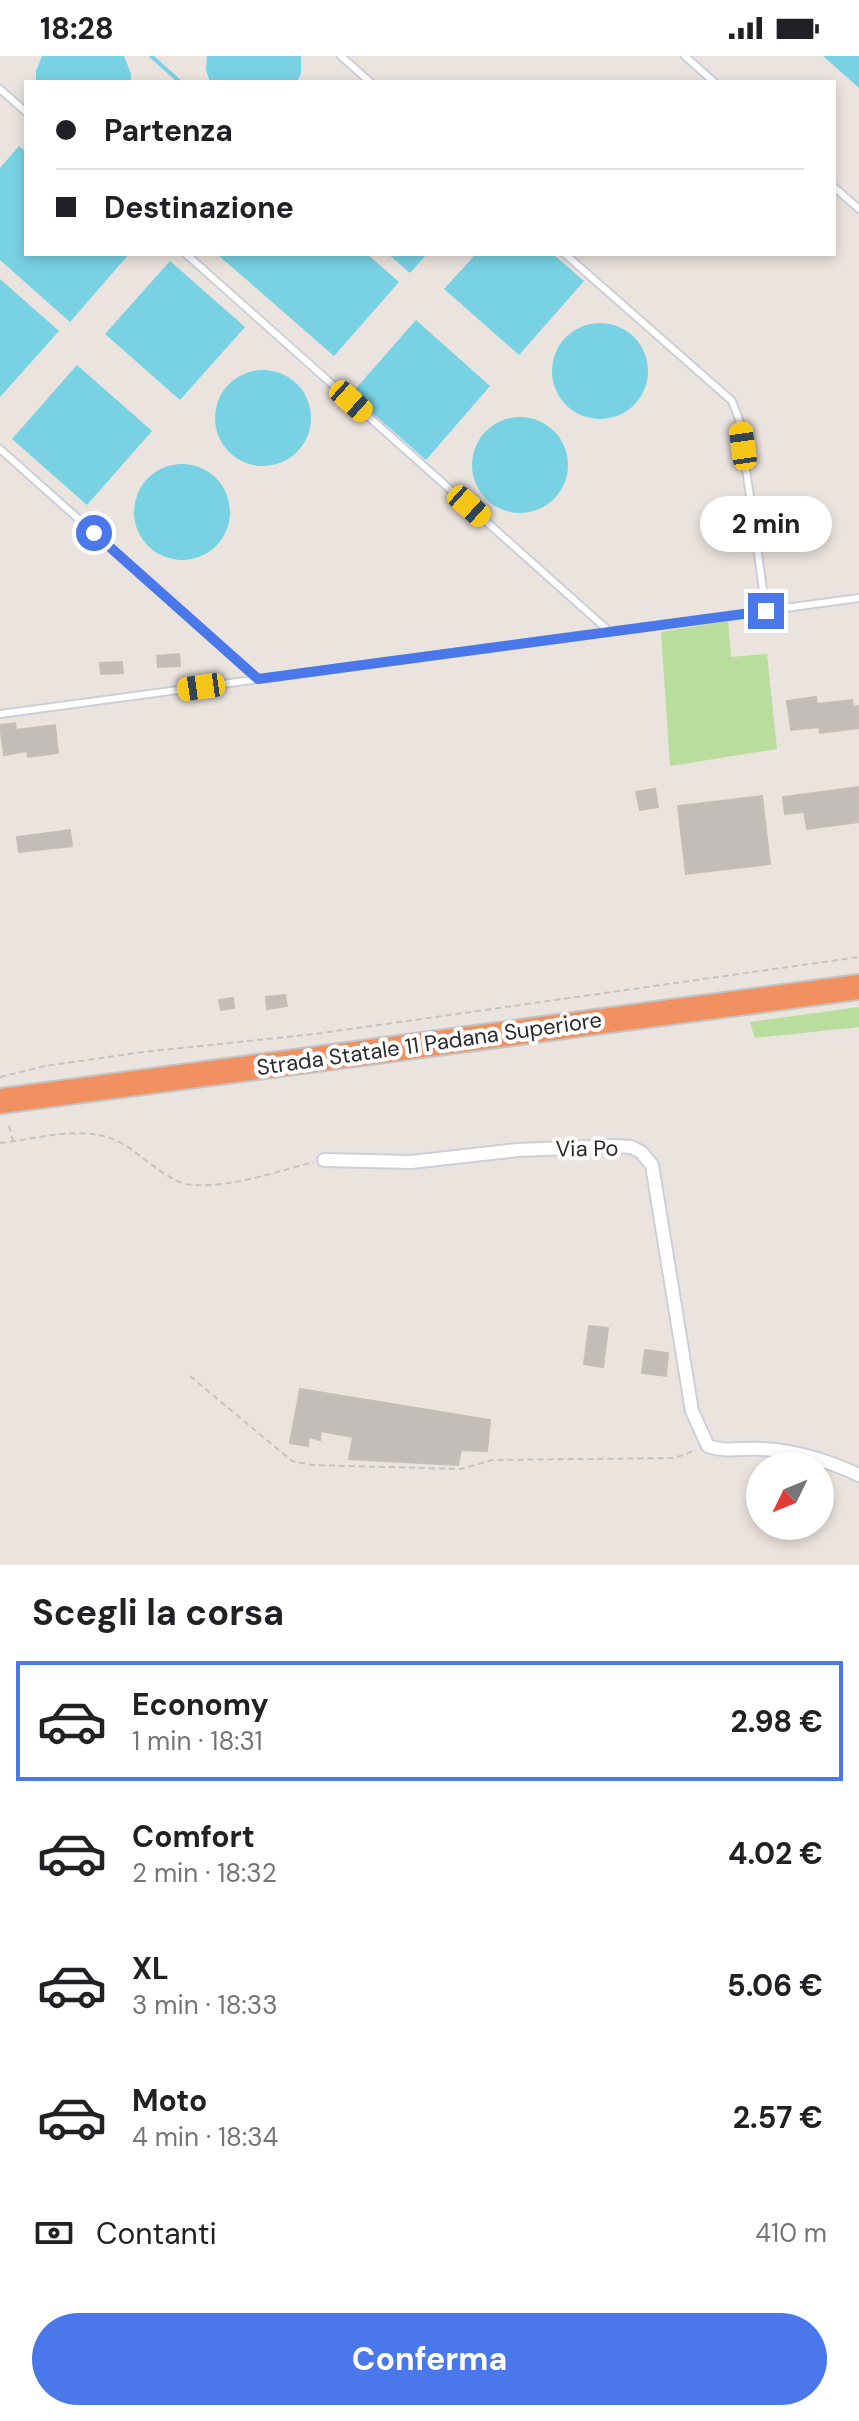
<!DOCTYPE html>
<html lang="it">
<meta charset="utf-8">
<style>
body{margin:0;font-family:"DM Sans",sans-serif;background:#f2f2f2;color:#202124;height:100vh;display:flex;flex-direction:column;font-size:30px;white-space:nowrap}
*{box-sizing:border-box;margin:0}
p{font-size:26px;color:#757577}
.icon{flex:none;width:44px;height:44px;fill:none;stroke:currentColor;stroke-width:2;stroke-linecap:round;stroke-linejoin:round}
.map{position:relative;height:1509px;overflow:hidden}
.drawer{display:flex;flex-direction:column;background:#fff;flex:1}
.drawer>*{flex:none}
.hud{position:absolute;left:24px;top:24px;width:812px;height:176px;border-radius:0px;box-shadow:0 4px 12px #0003;display:grid;align-content:center;height:176px;padding:0 32px;background:#fff}
.needle{width:52px;rotate:227deg}
.buttons{position:absolute;left:746px;top:1396px;display:grid;gap:16px}
.buttons a{display:grid;place-items:center;width:88px;height:88px;border-radius:50%;background:#fff;box-shadow:0 4px 12px #0003;font-size:40px}
.end{position:absolute;width:36px;height:36px;margin:-18px;border:10px solid #4a78eb;background:#fff;box-shadow:0 0 0 4px #fff}
.from{border-radius:50%}
.bubble{position:absolute;height:56px;border-radius:28px;background:#fff;box-shadow:0 4px 12px #0003;font-size:26px;font-weight:700;line-height:56px;text-align:center}
.car{position:absolute;width:24px;height:48px;margin:-24px -12px;border-radius:10px;box-shadow:0 0 6px 2px #0007;background:linear-gradient(#f5c518 24%,#345 0 40%,#f5c518 0 76%,#345 0 86%,#f5c518 0)}
.hud b{display:flex;align-items:center;gap:28px;height:76px;font-size:30px}
.hud b+b{border-top:2px solid #e0e0e0}
.hud i{width:20px;height:20px;background:#202124}
ul{padding:0;list-style:none}
li{display:flex;align-items:center;gap:24px;height:120px;margin:0 16px 12px;padding:0 16px;border:4px solid transparent;border-radius:0px}
li div{flex:1}
li b{display:block;font-size:30px}
li em{font-style:normal;font-weight:700}
li.on{border-color:#4a78eb}
li>.icon{width:72px;height:72px;stroke-width:1.5}
h2{padding:0 32px;font-size:36px;line-height:96px}
.pay{display:flex;align-items:center;gap:20px;height:88px;padding:0 32px;font-size:30px}
.pay p{margin-inline-start:auto}
.primary-button{display:flex;gap:16px;margin-top:auto;padding:16px 32px}
.primary-button a{flex:1;height:92px;border-radius:48px;background:#4a78eb;color:#fff;font-size:32px;font-weight:700;line-height:92px;text-align:center}
.status{display:flex;justify-content:space-between;align-items:center;height:56px;padding:0 40px;background:#fff;direction:ltr}
.status svg{height:22px;fill:currentColor}
.map>svg:first-child{display:block}
.green{fill:#b9dd9d}
.water{fill:#78d2e4}
.lines{fill:none;stroke-linecap:round;stroke-linejoin:round}
.stream{stroke:#78d2e4;stroke-width:4}
.building{fill:#c3bdb9;stroke:#c6bfb6;stroke-width:2}
.lane-casing{stroke:#cbcfda;stroke-width:10}
.street-casing{stroke:#cbcfda;stroke-width:16}
.highway-casing{stroke:#c3c3c3;stroke-width:28}
.path{stroke:#c3c3c3;stroke-width:2;stroke-dasharray:6 4;stroke-linecap:butt}
.lane{stroke:#fff;stroke-width:6}
.street{stroke:#fff;stroke-width:12}
.highway{stroke:#f19162;stroke-width:24}
.route{stroke:#4a78eb;stroke-width:10}
.labels{text-anchor:middle;stroke-width:8;stroke-linejoin:round;paint-order:stroke}
.street-label{font-size:22px;fill:#2a2a2a;stroke:#fff}
</style>
<div class="status"><b>18:28</b><svg viewBox="0 0 49 12"><path d="M0 12V9h3v3zM5 12V6h3v6zM10 12V3h3v9zM15 12V0h3v12zM26 1h20v11H26zM47 4h2v5h-2z"/></svg></div>
<div class="map">
<svg width="859" height="1509" viewBox="0 0 859 1509">
<rect width="100%" height="100%" fill="#ebe3dd"/>
<g class="green">
<polygon points="728,565 731,601 767,598 777,693 670,710 661,576"/>
<polygon points="859,951 859,971 755,982 750,966"/>
</g>
<g class="water">
<polygon points="42,0 124,0 131,18 131,26 36,26 36,15"/>
<polygon points="207,0 301,0 301,17 297,26 210,26 206,14"/>
<polygon points="823,0 859,0 859,32"/>
<polygon points="19,90 26,96 26,198 129,198 70,266 0,204 0,112"/>
<polygon points="367,198 399,226 334,300 218,199"/>
<polygon points="388,198 427,198 410,217"/>
<polygon points="476,198 553,198 584,225 519,299 444,233"/>
<polygon points="170,205 245,271 180,344 105,278"/>
<polygon points="0,223 59,275 0,341"/>
<polygon points="416,264 490,330 426,404 351,338"/>
<circle cx="600" cy="315" r="48"/>
<polygon points="77,309 152,375 87,449 12,383"/>
<circle cx="263" cy="362" r="48"/>
<circle cx="520" cy="409" r="48"/>
<circle cx="182" cy="456" r="48"/>
</g>
<g class="lines">
<polyline class="stream" points="151,0 180,26"/>
</g>
<g class="building">
<polygon points="179,598 180,610 158,611 157,600"/>
<polygon points="122,606 123,617 101,618 100,607"/>
<polygon points="816,641 817,648 852,644 853,651 859,650 859,672 820,677 819,671 791,674 787,645"/>
<polygon points="15,667 16,674 55,669 58,697 28,701 27,695 4,699 0,669"/>
<polygon points="859,731 859,766 807,773 804,756 785,758 783,741"/>
<polygon points="655,733 658,751 640,754 636,736"/>
<polygon points="762,740 770,808 686,818 678,750"/>
<polygon points="70,774 72,790 19,796 17,781"/>
<polygon points="285,939 287,950 267,953 266,941"/>
<polygon points="233,942 234,952 221,954 219,944"/>
<polygon points="589,1270 608,1272 603,1311 584,1308"/>
<polygon points="645,1294 668,1297 666,1320 642,1317"/>
<polygon points="300,1333 490,1364 487,1395 461,1394 458,1409 349,1403 353,1381 321,1375 320,1384 309,1381 308,1390 290,1387"/>
</g>
<g class="lines">
<defs>
<g id="lane">
<polyline points="341,0 370,26"/>
<polyline points="685,0 714,26"/>
<polyline points="0,33 26,56"/>
<polyline points="834,131 859,153"/>
<polyline points="186,198 610,576"/>
<polyline points="565,198 732,345 739,363 766,555"/>
<polyline points="0,393 258,623"/>
<polyline points="0,658 859,542"/>
</g>
<path id="street" d="M 324,1104 L 411,1106 L 518,1094 L 615,1090 L 631,1091 L 641,1096 L 652,1109 L 692,1355 L 708,1390 C 727,1397 744,1391 763,1393 C 797,1395 829,1405 859,1419"/>
<polyline id="highway" points="0,1045 859,931"/>
</defs>
<use href="#lane" class="lane-casing"/>
<use href="#street" class="street-casing"/>
<use href="#highway" class="highway-casing"/>
<g class="path">
<polyline points="0,1021 45,1010 143,996 315,978 859,901"/>
<polyline points="9,1070 13,1085"/>
<path d="M 0,1087 C 35,1083 82,1069 115,1084 C 139,1094 168,1129 194,1129 C 234,1131 275,1116 314,1106"/>
<polyline points="190,1320 292,1405 312,1409 461,1413 492,1404 675,1402 696,1394"/>
</g>
<use href="#lane" class="lane"/>
<use href="#street" class="street"/>
<use href="#highway" class="highway"/>
</g>
<g class="lines">
<polyline class="route" points="94,477 258,623 766,555"/>
</g>
<g class="labels">
<g class="street-label">
<text transform="translate(429 987) rotate(-8)" y="8">Strada Statale 11 Padana Superiore</text>
<text transform="translate(587 1092) rotate(-1)" y="8">Via Po</text>
</g>
</g>
</svg>
<div class="buttons">
<a><svg class="needle" viewBox="-14 -14 28 28"><path d="M0-13l5 13h-10z" fill="#e53935"/><path d="M0 13l5-13h-10z" fill="#757577"/></svg></a>
</div>
<i class="end from" style="left:94px;top:477px"></i>
<i class="end" style="left:766px;top:555px"></i>
<div class="bubble" style="left:700px;top:440px;width:132px">2 min</div>
<i class="car" style="left:351px;top:345px;rotate:132deg"></i>
<i class="car" style="left:743px;top:390px;rotate:352deg"></i>
<i class="car" style="left:469px;top:450px;rotate:132deg"></i>
<i class="car" style="left:201px;top:631px;rotate:262deg"></i>
<div class="hud">
<b><i class="from"></i>Partenza</b>
<b><i></i>Destinazione</b>
</div>
</div>
<section class="drawer">
<h2>Scegli la corsa</h2>
<ul>
<li class="on"><svg class="icon" aria-label="car" viewBox="0 0 24 24"><path d="M5 17H2v-5l4-1 3-4h7l3 4 3 1v5h-3M9 17h6M6 11h13"/><circle cx="7" cy="17" r="2"/><circle cx="17" cy="17" r="2"/></svg><div><b>Economy</b><p>1 min · 18:31</p></div><em>2.98 €</em></li>
<li><svg class="icon" aria-label="car" viewBox="0 0 24 24"><path d="M5 17H2v-5l4-1 3-4h7l3 4 3 1v5h-3M9 17h6M6 11h13"/><circle cx="7" cy="17" r="2"/><circle cx="17" cy="17" r="2"/></svg><div><b>Comfort</b><p>2 min · 18:32</p></div><em>4.02 €</em></li>
<li><svg class="icon" aria-label="car" viewBox="0 0 24 24"><path d="M5 17H2v-5l4-1 3-4h7l3 4 3 1v5h-3M9 17h6M6 11h13"/><circle cx="7" cy="17" r="2"/><circle cx="17" cy="17" r="2"/></svg><div><b>XL</b><p>3 min · 18:33</p></div><em>5.06 €</em></li>
<li><svg class="icon" aria-label="car" viewBox="0 0 24 24"><path d="M5 17H2v-5l4-1 3-4h7l3 4 3 1v5h-3M9 17h6M6 11h13"/><circle cx="7" cy="17" r="2"/><circle cx="17" cy="17" r="2"/></svg><div><b>Moto</b><p>4 min · 18:34</p></div><em>2.57 €</em></li>
</ul>
<div class="pay"><svg class="icon" aria-label="cash" viewBox="0 0 24 24"><path d="M3 7h18v10H3z"/><circle cx="12" cy="12" r="2"/></svg>Contanti<p>410 m</p></div>
<div class="primary-button"><a>Conferma</a></div>
</section>
